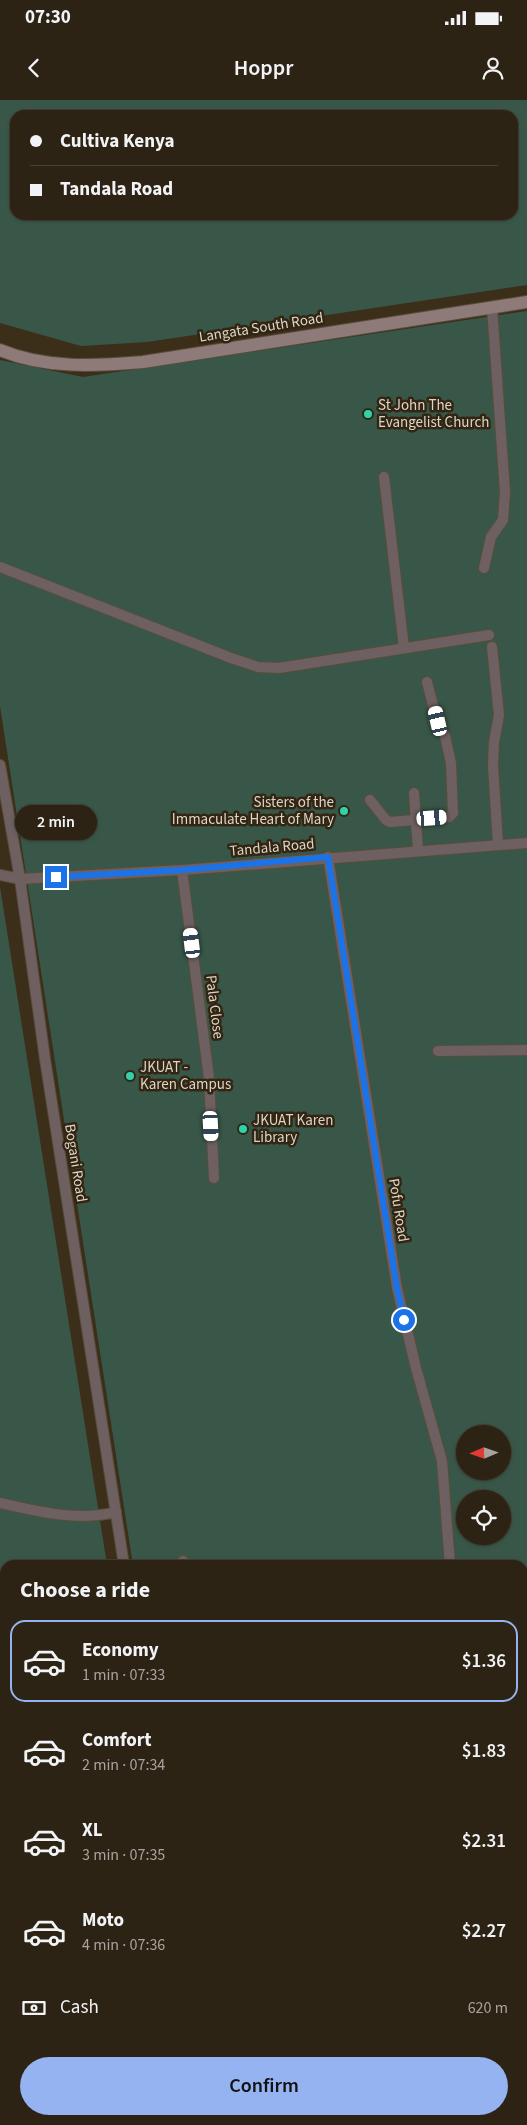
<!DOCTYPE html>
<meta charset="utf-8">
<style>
body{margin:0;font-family:"Source Sans 3",sans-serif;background:#352b1d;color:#f1f3f6;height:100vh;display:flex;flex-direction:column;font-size:19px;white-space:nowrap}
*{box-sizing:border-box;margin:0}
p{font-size:16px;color:#a7a4a0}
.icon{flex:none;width:28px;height:28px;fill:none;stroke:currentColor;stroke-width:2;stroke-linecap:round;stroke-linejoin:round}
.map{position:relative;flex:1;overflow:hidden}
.side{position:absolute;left:0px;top:1460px;width:528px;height:565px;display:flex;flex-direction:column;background:#2d2314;border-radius:15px 15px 0 0;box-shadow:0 1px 4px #0004,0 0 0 1px #484034}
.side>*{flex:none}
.banner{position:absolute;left:10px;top:10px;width:508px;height:110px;border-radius:15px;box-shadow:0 1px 4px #0004,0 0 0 1px #484034;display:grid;align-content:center;height:110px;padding:0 20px;background:#2d2314}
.needle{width:32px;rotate:268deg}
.tools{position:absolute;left:456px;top:1325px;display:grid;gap:10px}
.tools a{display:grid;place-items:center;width:55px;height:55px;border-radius:50%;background:#2d2314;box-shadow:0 1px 4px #0004,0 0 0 1px #484034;font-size:25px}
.end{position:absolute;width:22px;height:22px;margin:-11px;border:6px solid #1a73e8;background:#fff;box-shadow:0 0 0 2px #fff}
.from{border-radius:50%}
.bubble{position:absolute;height:35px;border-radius:18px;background:#2d2314;box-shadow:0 1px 4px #0004,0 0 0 1px #484034;font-size:16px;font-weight:600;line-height:35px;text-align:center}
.car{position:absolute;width:15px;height:30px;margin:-15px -8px;border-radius:6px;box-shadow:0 0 4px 1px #0007;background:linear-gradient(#fff 24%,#345 0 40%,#fff 0 76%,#345 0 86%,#fff 0)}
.banner b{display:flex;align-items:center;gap:18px;height:48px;font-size:19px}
.banner b+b{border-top:1px solid #484034}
.banner i{width:12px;height:12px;background:#f1f3f6}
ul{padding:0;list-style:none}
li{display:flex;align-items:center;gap:15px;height:82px;margin:0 10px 8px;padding:0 10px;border:2px solid transparent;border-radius:15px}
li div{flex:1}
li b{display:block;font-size:19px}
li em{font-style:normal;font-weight:600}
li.active{border-color:#95b2f1}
li>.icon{width:45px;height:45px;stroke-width:1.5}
h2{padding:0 20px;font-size:22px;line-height:60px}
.pay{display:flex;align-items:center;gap:12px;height:55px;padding:0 20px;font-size:19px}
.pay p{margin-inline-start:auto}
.cta{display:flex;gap:10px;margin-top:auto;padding:10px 20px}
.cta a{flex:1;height:58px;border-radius:30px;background:#95b2f1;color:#111;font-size:20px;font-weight:600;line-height:58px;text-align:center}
.status{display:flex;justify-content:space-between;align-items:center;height:35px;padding:0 25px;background:#2d2314;direction:ltr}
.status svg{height:14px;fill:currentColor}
header{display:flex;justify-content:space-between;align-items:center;height:65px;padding:0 20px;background:#2d2314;font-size:22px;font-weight:600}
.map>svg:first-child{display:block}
.green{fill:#395749;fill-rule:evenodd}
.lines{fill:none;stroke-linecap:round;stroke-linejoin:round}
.street-casing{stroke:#594d3a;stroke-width:12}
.secondary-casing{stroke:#594d3a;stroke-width:14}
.street{stroke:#6e6060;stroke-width:10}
.secondary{stroke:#8f7a7a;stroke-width:12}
.route{stroke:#1a73e8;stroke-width:6}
.poi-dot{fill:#2dd4ab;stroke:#322511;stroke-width:2}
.labels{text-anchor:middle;stroke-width:5;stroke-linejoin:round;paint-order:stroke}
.street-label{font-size:15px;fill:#ded5c9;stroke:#322511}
.poi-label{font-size:15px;fill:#ded5c9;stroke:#322511;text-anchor:start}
</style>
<div class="status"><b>07:30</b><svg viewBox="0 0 49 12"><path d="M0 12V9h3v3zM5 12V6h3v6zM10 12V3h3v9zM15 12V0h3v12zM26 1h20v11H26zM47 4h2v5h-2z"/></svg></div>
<header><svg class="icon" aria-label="back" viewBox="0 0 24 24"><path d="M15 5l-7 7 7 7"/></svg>Hoppr<svg class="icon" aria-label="person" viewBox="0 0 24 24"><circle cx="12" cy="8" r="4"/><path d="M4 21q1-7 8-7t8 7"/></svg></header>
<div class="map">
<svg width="527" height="2025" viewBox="0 0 527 2025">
<rect width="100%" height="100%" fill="#3c2f1a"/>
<g class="green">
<path d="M 0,0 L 527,0 L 527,185 L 147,242 L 81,246 L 0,223 ZM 15,15 L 512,15 L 512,115 L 15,115 Z"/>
<path d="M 527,211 L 527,2025 L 221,2025 L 220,2020 L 522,2020 L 522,1465 L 133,1465 L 0,606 L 0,260 L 83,277 ZM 465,1334 L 502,1334 L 502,1371 L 465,1371 ZM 465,1399 L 502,1399 L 502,1436 L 465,1436 Z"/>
<polygon points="0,787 107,1465 5,1465 5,2020 195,2020 195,2025 0,2025"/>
</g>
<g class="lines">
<defs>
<g id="street">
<polyline points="384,377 404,548"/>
<polyline points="0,467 231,558 258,567 279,568 489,535"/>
<polyline points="484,468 491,437 503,420 505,392 492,207"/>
<polyline points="492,547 499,615 494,642 493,666 498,744"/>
<polyline points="0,665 20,779 45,959 124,1465"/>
<polyline points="414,693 418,750"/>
<polyline points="370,700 386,720 390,722 449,717 453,713 451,663 445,636 437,621 427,582"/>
<polyline points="328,757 397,1188 416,1268 442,1361 450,1465"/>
<polyline points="182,770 209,978 214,1078"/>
<polyline points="0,775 20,779 182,770 527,743"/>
<polyline points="438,951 527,950"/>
<path d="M 0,1403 C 37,1411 78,1422 116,1412"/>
<polyline points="183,1465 183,1461"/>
<polyline points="522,1590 527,1590"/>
<polyline points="0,1670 5,1671"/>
<polyline points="0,1795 5,1796"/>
<polyline points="0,1869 5,1870"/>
<polyline points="522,1956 527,1956"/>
<polyline points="0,1983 5,1984"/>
<polyline points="522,2004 527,2001"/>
<polyline points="126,2020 127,2025"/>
<polyline points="210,2020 211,2025"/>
<polyline points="494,2020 495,2025"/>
</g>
<path id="secondary" d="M 0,250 C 45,269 96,266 143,262 L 527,202"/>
</defs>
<use href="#street" class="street-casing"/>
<use href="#secondary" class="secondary-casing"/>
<use href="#street" class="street"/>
<use href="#secondary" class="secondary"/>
</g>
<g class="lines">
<polyline class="route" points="56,777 182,770 328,757 397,1188 404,1220"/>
</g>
<g class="poi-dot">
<circle cx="368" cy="314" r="5"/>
<circle cx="344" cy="711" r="5"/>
<circle cx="130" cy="976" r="5"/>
<circle cx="243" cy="1029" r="5"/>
</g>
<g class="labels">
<g class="street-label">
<text transform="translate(261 227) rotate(-9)" y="5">Langata South Road</text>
<text transform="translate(272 747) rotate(-5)" y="5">Tandala Road</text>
<text transform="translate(215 907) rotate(83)" y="5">Pala Close</text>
<text transform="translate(76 1063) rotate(81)" y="5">Bogani Road</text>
<text transform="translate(399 1110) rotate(81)" y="5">Pofu Road</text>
</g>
<g class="poi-label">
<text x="378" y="310">St John The<tspan x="378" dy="17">Evangelist Church</tspan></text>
<text x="334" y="707" text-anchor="end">Sisters of the<tspan x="334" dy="17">Immaculate Heart of Mary</tspan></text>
<text x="140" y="972">JKUAT -<tspan x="140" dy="17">Karen Campus</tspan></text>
<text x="253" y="1025">JKUAT Karen<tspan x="253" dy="17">Library</tspan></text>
</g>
</g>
</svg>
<div class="tools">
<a><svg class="needle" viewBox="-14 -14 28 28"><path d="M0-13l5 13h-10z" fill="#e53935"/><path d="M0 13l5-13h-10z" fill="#a7a4a0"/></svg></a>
<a><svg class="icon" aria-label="locate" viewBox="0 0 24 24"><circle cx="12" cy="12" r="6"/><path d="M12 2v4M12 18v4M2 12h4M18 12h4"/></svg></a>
</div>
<i class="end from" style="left:404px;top:1220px"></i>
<i class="end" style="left:56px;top:777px"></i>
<div class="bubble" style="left:15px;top:705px;width:82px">2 min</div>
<i class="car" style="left:438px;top:621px;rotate:347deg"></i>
<i class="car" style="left:432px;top:718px;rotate:86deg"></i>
<i class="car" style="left:192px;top:843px;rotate:353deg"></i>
<i class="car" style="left:211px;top:1026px;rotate:177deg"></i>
<div class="banner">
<b><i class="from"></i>Cultiva Kenya</b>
<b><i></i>Tandala Road</b>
</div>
<section class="side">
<h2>Choose a ride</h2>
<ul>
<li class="active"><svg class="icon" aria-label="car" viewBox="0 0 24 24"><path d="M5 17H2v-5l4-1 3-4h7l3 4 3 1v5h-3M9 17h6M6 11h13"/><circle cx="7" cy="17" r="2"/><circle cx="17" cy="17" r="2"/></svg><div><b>Economy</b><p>1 min · 07:33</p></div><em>$1.36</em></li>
<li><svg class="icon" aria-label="car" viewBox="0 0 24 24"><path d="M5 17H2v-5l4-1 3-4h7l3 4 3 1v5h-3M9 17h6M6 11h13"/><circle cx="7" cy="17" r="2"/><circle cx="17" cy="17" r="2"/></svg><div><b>Comfort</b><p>2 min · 07:34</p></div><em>$1.83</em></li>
<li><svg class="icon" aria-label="car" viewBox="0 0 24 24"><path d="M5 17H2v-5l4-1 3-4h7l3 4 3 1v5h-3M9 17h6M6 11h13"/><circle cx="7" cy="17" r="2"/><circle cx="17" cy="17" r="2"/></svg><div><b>XL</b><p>3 min · 07:35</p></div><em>$2.31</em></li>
<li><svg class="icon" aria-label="car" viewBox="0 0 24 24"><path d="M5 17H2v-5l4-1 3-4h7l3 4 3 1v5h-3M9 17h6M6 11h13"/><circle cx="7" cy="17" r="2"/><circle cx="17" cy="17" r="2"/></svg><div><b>Moto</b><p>4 min · 07:36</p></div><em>$2.27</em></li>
</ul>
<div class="pay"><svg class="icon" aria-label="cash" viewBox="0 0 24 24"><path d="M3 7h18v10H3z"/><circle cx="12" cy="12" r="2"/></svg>Cash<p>620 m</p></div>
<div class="cta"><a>Confirm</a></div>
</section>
</div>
